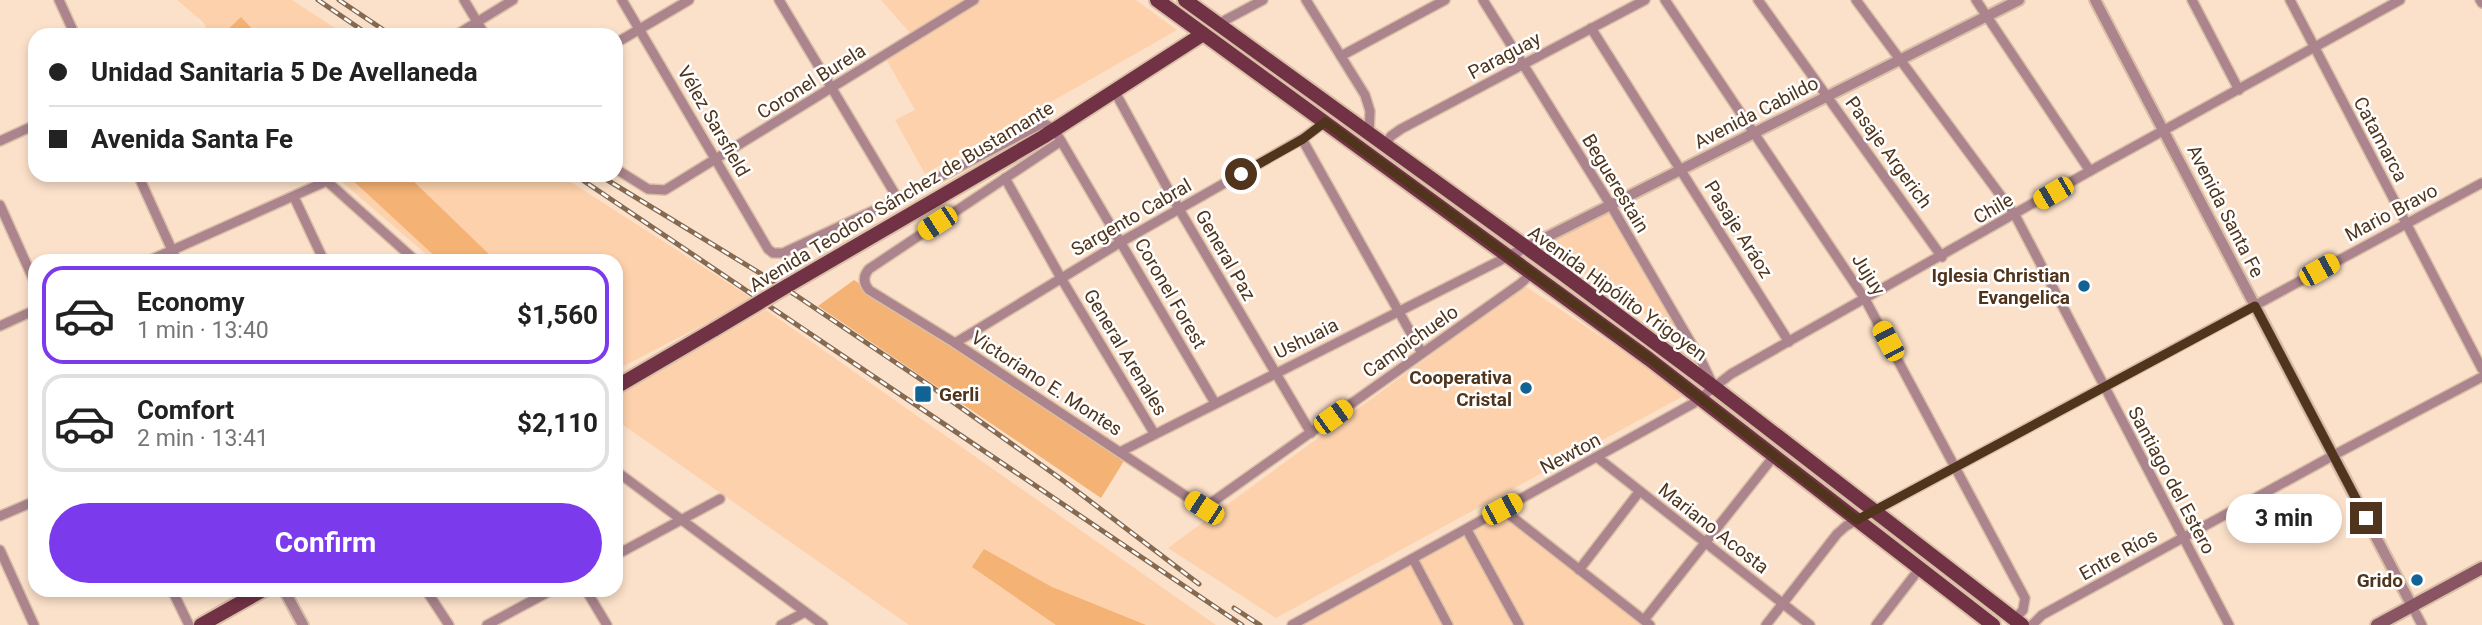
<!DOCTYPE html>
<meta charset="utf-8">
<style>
body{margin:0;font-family:Roboto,sans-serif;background:#f6f6f6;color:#222;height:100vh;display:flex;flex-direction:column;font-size:26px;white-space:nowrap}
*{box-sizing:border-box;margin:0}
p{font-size:23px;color:#767676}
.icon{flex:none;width:38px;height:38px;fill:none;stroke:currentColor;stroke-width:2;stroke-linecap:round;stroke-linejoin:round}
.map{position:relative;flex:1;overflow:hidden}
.side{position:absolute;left:28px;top:254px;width:595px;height:343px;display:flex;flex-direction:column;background:#fff;border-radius:21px;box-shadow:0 4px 10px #0003}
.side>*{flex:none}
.guide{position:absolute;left:28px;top:28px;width:595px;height:154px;border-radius:21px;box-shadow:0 4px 10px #0003;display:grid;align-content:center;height:154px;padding:0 21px;background:#fff}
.end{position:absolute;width:32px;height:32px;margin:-16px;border:9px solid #50351c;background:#fff;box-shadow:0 0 0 4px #fff}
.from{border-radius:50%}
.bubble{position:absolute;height:49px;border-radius:24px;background:#fff;box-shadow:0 4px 10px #0003;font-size:23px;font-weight:700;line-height:49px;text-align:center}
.car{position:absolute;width:21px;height:42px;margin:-21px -10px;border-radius:9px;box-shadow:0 0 5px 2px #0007;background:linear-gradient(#f5c518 24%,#345 0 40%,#f5c518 0 76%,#345 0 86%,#f5c518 0)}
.guide b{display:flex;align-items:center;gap:24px;height:66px;font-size:26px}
.guide b+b{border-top:2px solid #e0e0e0}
.guide i{width:18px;height:18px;background:#222}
ul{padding:12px 0 0;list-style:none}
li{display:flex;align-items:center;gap:21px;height:98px;margin:0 14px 10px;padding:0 7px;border:4px solid #e0e0e0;border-radius:21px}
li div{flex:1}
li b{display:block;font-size:26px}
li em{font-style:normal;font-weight:700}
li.active{border-color:#7c3aed}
li>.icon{width:63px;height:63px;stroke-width:1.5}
.button{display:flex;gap:14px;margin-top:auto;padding:14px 21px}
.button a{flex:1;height:80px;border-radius:42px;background:#7c3aed;color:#fff;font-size:28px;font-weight:700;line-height:80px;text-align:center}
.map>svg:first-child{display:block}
.built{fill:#fdd1ab}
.green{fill:#f4b274}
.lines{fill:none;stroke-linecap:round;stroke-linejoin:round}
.minor-casing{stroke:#dabfa7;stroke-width:12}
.tertiary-casing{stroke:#dabfa7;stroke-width:14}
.secondary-casing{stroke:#dabfa7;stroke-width:16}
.primary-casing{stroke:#dabfa7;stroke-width:18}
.minor{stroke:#ab848d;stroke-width:9}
.tertiary{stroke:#ab848d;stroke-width:10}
.secondary{stroke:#8a5562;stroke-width:12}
.primary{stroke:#723245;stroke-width:14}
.rail-casing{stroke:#856a52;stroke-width:5}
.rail{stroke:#fff;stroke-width:2.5;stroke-dasharray:8;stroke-linecap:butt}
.primary-bridge-casing{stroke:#dabfa7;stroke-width:18;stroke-linecap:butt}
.primary-bridge{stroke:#723245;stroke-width:14}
.route{stroke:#50351c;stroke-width:9}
.poi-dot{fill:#126294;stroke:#fff;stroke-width:2.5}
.labels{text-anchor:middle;stroke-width:5;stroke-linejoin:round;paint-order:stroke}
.street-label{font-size:19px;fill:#50351c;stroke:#fff}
.poi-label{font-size:19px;font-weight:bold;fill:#50351c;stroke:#fff;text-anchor:end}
</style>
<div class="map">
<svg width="2482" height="625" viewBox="0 0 2482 625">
<rect width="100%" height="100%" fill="#fce1ca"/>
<g class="built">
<polygon points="177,0 292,0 346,35 210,35 203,22"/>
<polygon points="881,0 1136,0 1177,30 925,174 895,120 915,110 886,59 917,41"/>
<polygon points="334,175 560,175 753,299 616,370 616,261 434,261"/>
<polygon points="1611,210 1687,342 1542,245"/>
<polygon points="1525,286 1687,394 1276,618 1168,548"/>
<polygon points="766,310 1216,625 909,625 616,420 616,397"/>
<polygon points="1503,516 1644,625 1291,625"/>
</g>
<g class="green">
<polygon points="241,17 258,35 222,35"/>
<polygon points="347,175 407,175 496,261 440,261"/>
<polygon points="854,280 1124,461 1101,498 818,306"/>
<polygon points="984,549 1052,587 1146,625 1056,625 972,567"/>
</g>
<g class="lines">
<defs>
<g id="minor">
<polyline points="59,0 75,35"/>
<polyline points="464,0 485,35"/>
<polyline points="622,0 768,249 773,253 783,253 898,199 1043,123 1054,129 1215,403"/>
<polyline points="779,0 898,199"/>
<polyline points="1306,0 1365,95 1370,111 1369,135"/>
<polyline points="1483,0 1610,204 1701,360 1712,383"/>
<polyline points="1665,0 1865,299 2025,598 2023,610 2015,619"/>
<polyline points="1758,0 1942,257"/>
<polyline points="1856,0 2015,215 2229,625"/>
<polyline points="1976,0 2090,171"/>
<polyline points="2192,0 2239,90"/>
<polyline points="2290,0 2482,369"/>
<polyline points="2480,0 2482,3"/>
<polyline points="1216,25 1263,0"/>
<polyline points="1591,28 1789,342"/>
<polyline points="456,35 513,0"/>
<polyline points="616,43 689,0"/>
<polyline points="1341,56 1445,0"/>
<polyline points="1115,92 1179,209 1311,433"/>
<polyline points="1302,139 1422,353"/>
<polyline points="0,141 35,125"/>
<path d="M 1061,141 L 869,269 C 863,276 863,283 869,290 L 955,343 L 1204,508 L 1520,284 L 1532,273"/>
<polyline points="1385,145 1391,136 1401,129 1645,0"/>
<polyline points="616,169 648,189 665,190 974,0"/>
<polyline points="138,175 177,261"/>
<polyline points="320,175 416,261"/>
<polyline points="1005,178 1061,278 1154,433"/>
<polyline points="294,197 324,261"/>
<polyline points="0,205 35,283"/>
<polyline points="148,261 327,181"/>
<polyline points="0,326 35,310"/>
<polyline points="955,343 1121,242 1302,139 1325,122"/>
<polyline points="1120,452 1509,256"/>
<polyline points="1598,458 1810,625"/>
<polyline points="616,471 823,625"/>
<polyline points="1502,509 1650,625"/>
<polyline points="0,516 35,501"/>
<polyline points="1467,530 1519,625"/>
<polyline points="0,550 34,625"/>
<polyline points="616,555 720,499"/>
<polyline points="1413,559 1448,625"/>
<polyline points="1579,570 1639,492"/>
<polyline points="172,590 189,625"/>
<polyline points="426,590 449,625"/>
<polyline points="586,590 607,625"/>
<polyline points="2412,606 2422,625"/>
<polyline points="1644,620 1774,456"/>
<polyline points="487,625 552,590"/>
<polyline points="781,625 805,612"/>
<polyline points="1292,625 1694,403 1731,374 2090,171 2400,0"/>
<polyline points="1766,625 1837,534 1846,526 2482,183"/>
<polyline points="1876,625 1920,568"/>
<polyline points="2032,625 2042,615 2334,455 2482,377"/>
</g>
<g id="tertiary">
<polyline points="2095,0 2412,606"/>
<polyline points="1509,256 2019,0"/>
<polyline points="284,590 303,625"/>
</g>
<polyline id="secondary" points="2377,625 2482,568"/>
<g id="primary">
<polyline points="1157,0 1649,359 1993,625"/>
<polyline points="1185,0 1563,274 1714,387 2022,625"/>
<polyline points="787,286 1043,137 1203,34"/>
<polyline points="616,387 715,329"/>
<polyline points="201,625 263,590"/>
</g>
</defs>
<use href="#minor" class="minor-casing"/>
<use href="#tertiary" class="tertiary-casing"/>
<use href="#secondary" class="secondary-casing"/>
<use href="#primary" class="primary-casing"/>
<use href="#minor" class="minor"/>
<use href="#tertiary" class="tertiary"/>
<use href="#secondary" class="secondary"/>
<use href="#primary" class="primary"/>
<defs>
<g id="rail">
<polyline points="318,0 369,35"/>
<polyline points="339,0 391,35"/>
<polyline points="575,175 1242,625"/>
<polyline points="599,175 794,294 929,385 1061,479 1199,584"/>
<polyline points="1234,608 1260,625"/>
</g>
</defs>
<use href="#rail" class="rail-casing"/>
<use href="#rail" class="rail"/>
<defs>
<polyline id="primary-bridge" points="715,329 787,286"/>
</defs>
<use href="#primary-bridge" class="primary-bridge-casing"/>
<use href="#primary-bridge" class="primary-bridge"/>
</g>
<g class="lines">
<polyline class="route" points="1241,174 1303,139 1325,122 1650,359 1857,520 2255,306 2366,518"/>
</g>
<g class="poi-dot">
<circle cx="2084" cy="286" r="7"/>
<circle cx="1526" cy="388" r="7"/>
<rect x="914" y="385" width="18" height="18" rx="3.5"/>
<circle cx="2417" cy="580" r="7"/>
</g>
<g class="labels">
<g class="street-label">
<text transform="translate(1504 55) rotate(-28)" y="7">Paraguay</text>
<text transform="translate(811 81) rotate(-32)" y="7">Coronel Burela</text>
<text transform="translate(1756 112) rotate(-27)" y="7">Avenida Cabildo</text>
<text transform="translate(714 121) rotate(60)" y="7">Vélez Sarsfield</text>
<text transform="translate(2381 139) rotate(62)" y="7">Catamarca</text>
<text transform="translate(1889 152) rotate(54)" y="7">Pasaje Argerich</text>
<text transform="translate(1616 183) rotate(59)" y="7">Beguerestain</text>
<text transform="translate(901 196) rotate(-31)" y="7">Avenida Teodoro Sánchez de Bustamante</text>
<text transform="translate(1993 208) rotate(-30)" y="7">Chile</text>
<text transform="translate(2226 211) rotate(63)" y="7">Avenida Santa Fe</text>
<text transform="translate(2391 212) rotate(-28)" y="7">Mario Bravo</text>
<text transform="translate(1131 217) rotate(-30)" y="7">Sargento Cabral</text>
<text transform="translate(1739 229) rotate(58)" y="7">Pasaje Aráoz</text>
<text transform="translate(1226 255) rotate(60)" y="7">General Paz</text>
<text transform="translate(1869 274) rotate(58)" y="7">Jujuy</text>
<text transform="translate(1171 293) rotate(60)" y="7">Coronel Forest</text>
<text transform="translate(1618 293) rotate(36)" y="7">Avenida Hipólito Yrigoyen</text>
<text transform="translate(1306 338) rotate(-26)" y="7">Ushuaia</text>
<text transform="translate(1410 341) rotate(-35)" y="7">Campichuelo</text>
<text transform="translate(1126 352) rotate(59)" y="7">General Arenales</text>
<text transform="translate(1047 383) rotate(33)" y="7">Victoriano E. Montes</text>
<text transform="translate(1570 453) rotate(-28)" y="7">Newton</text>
<text transform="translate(2172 480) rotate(62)" y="7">Santiago del Estero</text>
<text transform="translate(1714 528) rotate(38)" y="7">Mariano Acosta</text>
<text transform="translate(2118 554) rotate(-29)" y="7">Entre Ríos</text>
</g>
<g class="poi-label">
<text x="2070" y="282">Iglesia Christian<tspan x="2070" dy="22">Evangelica</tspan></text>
<text x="1512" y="384">Cooperativa<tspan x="1512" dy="22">Cristal</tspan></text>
<text x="939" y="401" text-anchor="start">Gerli</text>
<text x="2403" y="587">Grido</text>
</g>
</g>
</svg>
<i class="end from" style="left:1241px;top:174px"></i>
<i class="end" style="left:2366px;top:518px"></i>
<div class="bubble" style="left:2226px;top:494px;width:116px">3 min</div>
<i class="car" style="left:2053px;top:193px;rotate:240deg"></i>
<i class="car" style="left:937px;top:223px;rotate:237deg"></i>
<i class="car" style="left:2319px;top:270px;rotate:61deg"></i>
<i class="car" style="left:1888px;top:341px;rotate:332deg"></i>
<i class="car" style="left:1333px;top:417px;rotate:54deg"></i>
<i class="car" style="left:1204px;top:508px;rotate:303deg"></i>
<i class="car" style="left:1502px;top:509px;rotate:62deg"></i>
<div class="guide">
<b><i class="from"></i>Unidad Sanitaria 5 De Avellaneda</b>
<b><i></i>Avenida Santa Fe</b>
</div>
<section class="side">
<ul>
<li class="active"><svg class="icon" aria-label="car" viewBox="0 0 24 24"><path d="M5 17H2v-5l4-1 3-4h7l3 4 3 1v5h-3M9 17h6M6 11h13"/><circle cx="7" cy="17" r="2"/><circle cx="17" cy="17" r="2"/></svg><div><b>Economy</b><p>1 min · 13:40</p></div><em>$1,560</em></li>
<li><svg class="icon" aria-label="car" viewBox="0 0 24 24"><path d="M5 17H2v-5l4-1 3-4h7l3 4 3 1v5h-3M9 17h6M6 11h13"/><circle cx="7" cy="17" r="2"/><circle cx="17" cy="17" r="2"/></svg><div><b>Comfort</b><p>2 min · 13:41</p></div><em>$2,110</em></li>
</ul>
<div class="button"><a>Confirm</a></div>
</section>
</div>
